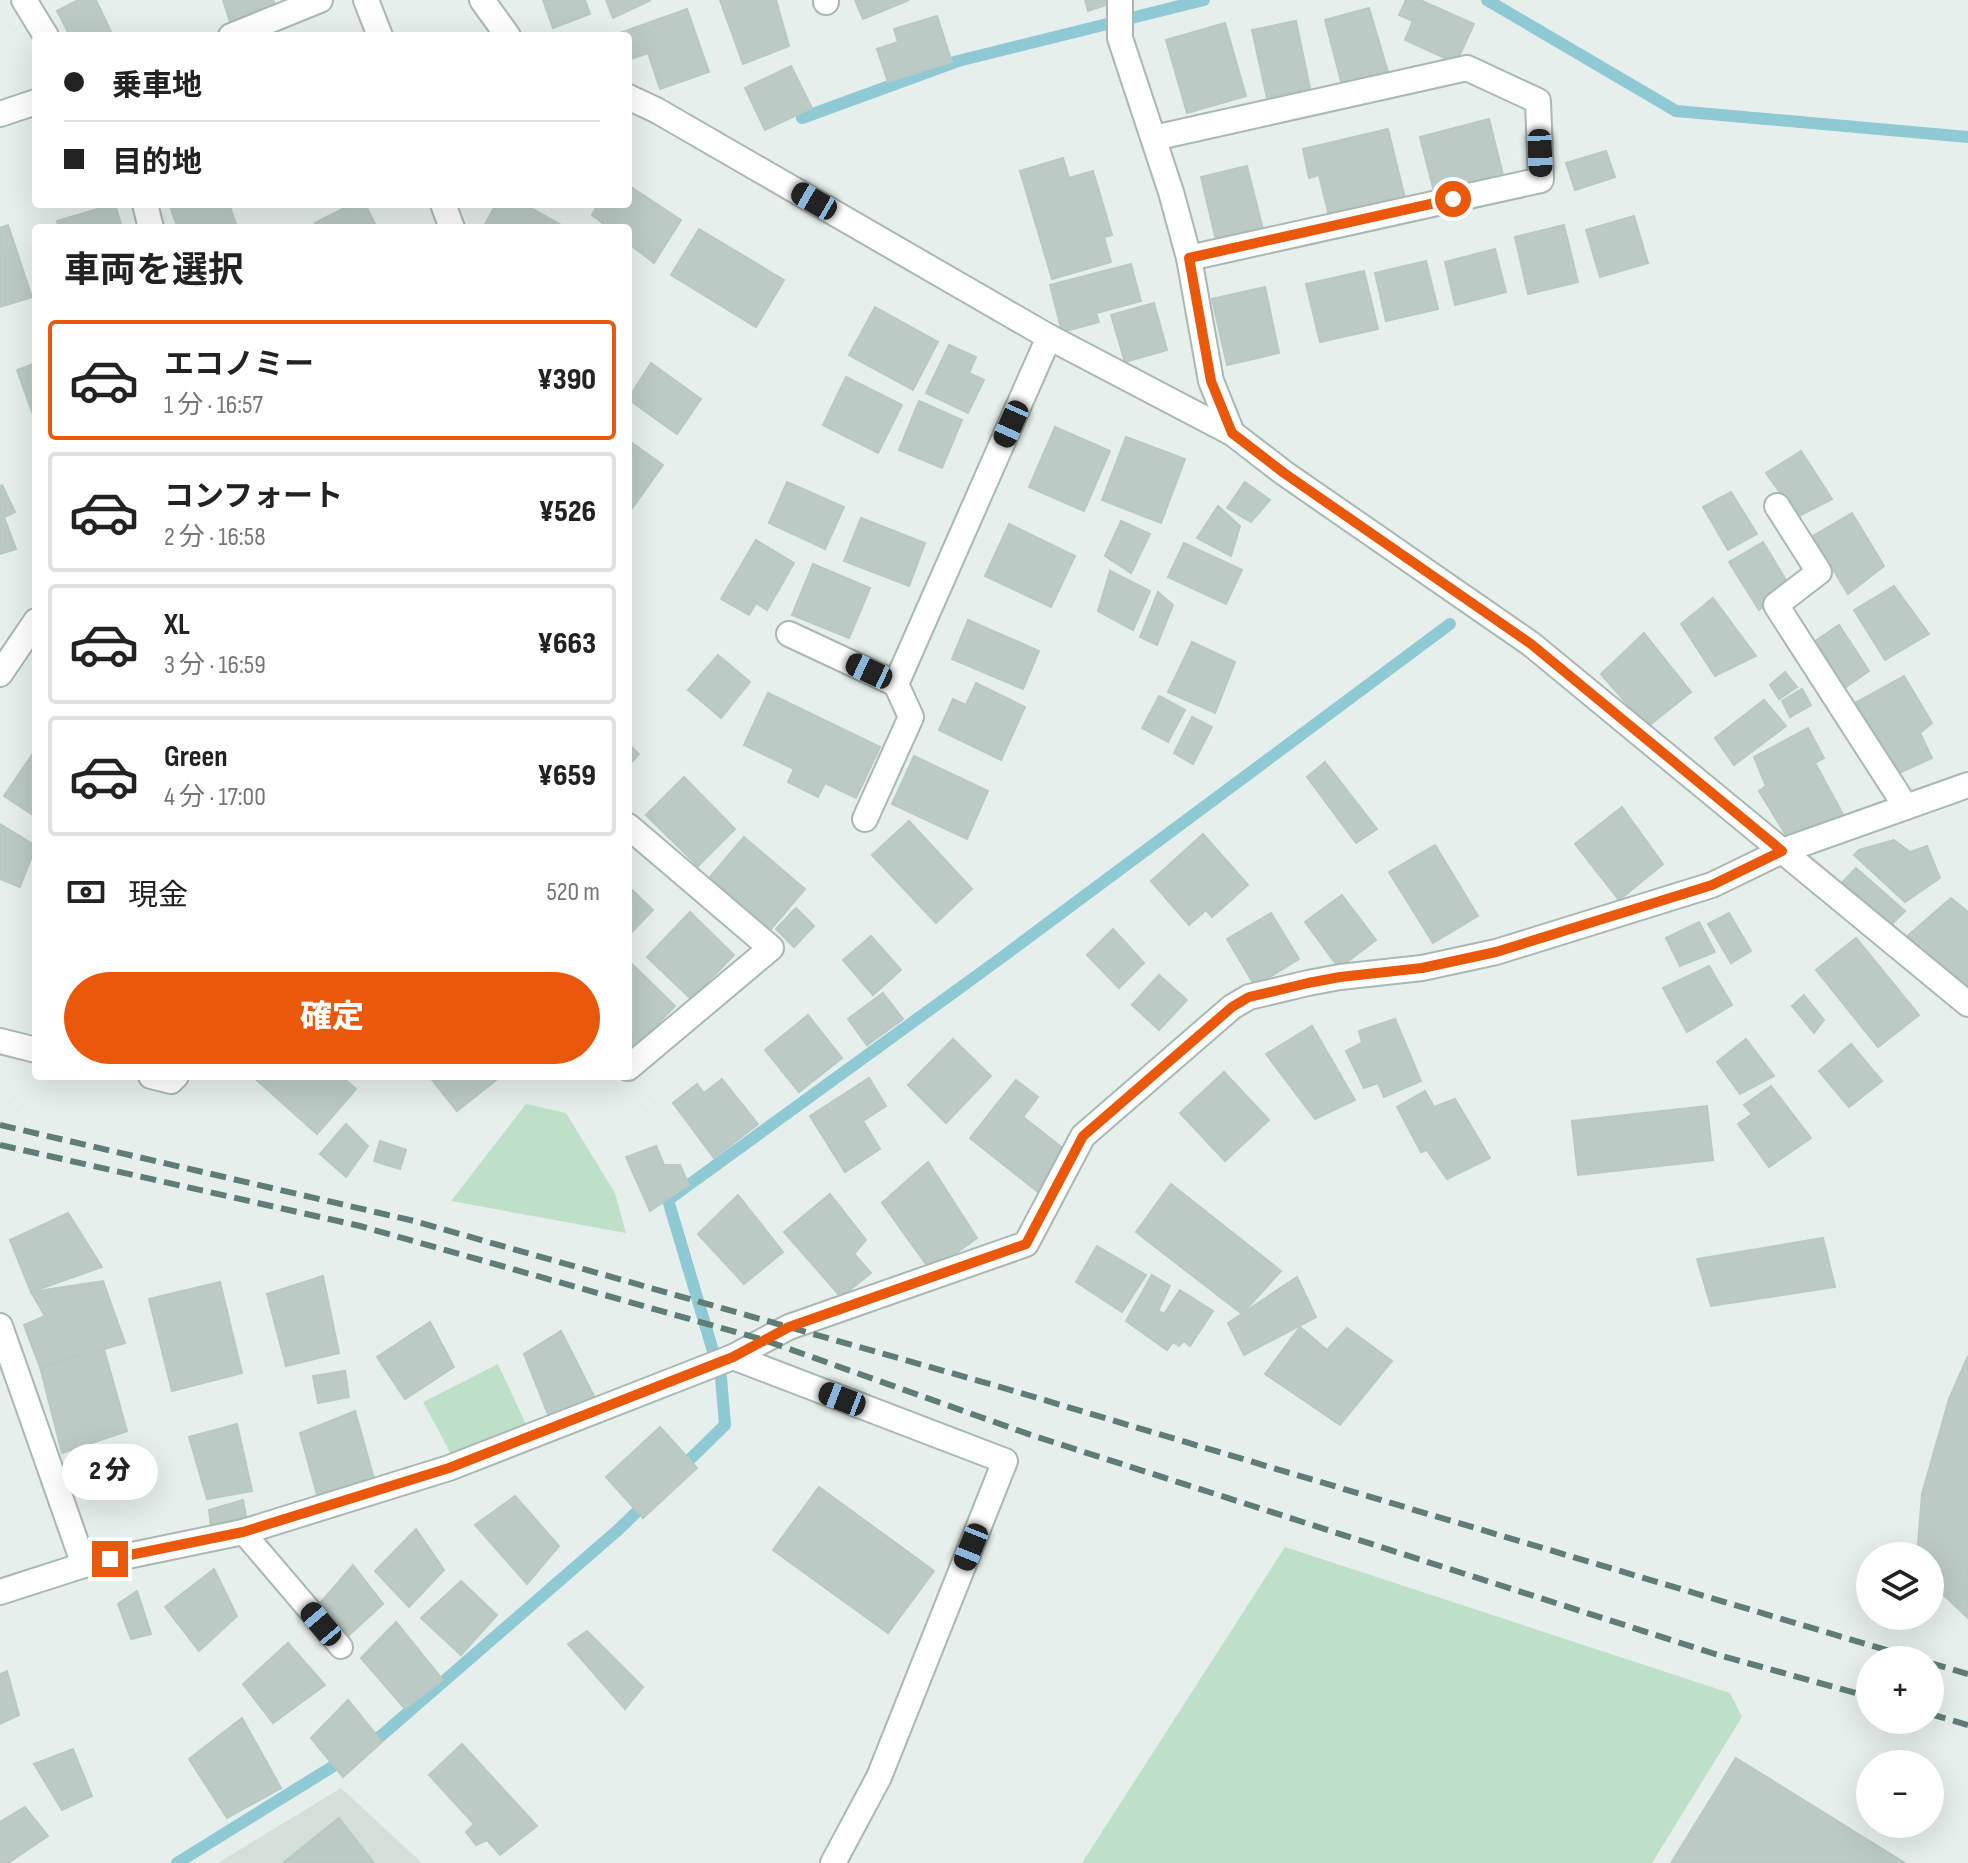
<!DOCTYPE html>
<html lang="ja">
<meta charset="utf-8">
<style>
body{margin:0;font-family:"Sofia Sans Condensed","Noto Sans JP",sans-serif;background:#f6f6f6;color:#222;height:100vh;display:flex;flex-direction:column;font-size:30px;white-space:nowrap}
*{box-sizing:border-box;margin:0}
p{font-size:26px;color:#767676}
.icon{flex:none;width:44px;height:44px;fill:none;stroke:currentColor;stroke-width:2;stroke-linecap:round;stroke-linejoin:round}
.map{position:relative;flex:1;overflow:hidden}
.details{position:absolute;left:32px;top:224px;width:600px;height:856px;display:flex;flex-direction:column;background:#fff;border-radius:8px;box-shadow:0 8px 32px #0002}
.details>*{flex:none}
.hud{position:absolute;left:32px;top:32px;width:600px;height:176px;border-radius:8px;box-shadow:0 8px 32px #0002;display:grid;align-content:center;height:176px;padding:0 32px;background:#fff}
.fabs{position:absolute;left:1856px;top:1542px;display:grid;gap:16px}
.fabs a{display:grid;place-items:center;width:88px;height:88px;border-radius:50%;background:#fff;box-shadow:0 8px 32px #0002;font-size:40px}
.end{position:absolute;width:36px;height:36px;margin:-18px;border:10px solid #ea580c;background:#fff;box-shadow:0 0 0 4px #fff}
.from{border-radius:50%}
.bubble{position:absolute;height:56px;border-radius:28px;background:#fff;box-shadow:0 8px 32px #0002;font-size:26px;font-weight:800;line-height:56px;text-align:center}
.car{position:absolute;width:24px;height:48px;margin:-24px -12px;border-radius:10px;box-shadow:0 0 6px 2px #0007;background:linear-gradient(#222 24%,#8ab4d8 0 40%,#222 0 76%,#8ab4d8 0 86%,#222 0)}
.hud b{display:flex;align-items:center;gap:28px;height:76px;font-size:30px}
.hud b+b{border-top:2px solid #e0e0e0}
.hud i{width:20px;height:20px;background:#222}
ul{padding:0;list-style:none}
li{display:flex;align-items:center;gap:24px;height:120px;margin:0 16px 12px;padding:0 16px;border:4px solid #e0e0e0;border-radius:8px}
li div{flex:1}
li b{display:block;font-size:30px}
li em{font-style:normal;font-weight:800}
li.current{border-color:#ea580c}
li>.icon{width:72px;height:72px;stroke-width:1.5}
h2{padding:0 32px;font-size:36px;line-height:96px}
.pay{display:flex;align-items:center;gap:20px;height:88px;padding:0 32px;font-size:30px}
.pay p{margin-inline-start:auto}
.cta{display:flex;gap:16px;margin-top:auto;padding:16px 32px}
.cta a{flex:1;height:92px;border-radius:48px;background:#ea580c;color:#fff;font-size:32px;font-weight:800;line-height:92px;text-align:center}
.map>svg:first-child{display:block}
.built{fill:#d4dfda}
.green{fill:#bfe0c8}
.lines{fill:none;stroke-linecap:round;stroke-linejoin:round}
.stream{stroke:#8ec9d4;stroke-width:12}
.building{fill:#bbcac4;stroke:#b8c9c2;stroke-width:2}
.service-casing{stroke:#a8b8b2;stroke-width:26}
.minor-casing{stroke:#a8b8b2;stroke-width:28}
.service{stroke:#fff;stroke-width:22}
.minor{stroke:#fff;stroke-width:24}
.rail{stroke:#5f7d75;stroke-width:6;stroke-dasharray:16 8;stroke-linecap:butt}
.route{stroke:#ea580c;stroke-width:10}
</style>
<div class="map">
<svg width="1968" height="1863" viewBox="0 0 1968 1863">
<rect width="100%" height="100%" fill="#e6efeb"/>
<polygon class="built" points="341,1788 422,1863 218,1863"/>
<g class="green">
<polygon points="526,1104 566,1113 615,1193 626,1233 451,1201"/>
<polygon points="498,1364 529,1431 451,1454 423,1402"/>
<polygon points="1285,1547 1730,1693 1742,1717 1652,1863 1082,1863"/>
</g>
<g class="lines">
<g class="stream">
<polyline points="1487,0 1676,111 1968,137"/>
<polyline points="802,118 958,61 1204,0"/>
<polyline points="679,1470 725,1425 721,1378 668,1200 1001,958 1450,624"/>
<polyline points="367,1745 382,1735 618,1530 649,1500"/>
<polyline points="177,1863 348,1757"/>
</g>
</g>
<g class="building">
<polygon points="78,0 96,0 113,36 70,36 57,11"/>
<polygon points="223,0 273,0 276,8 231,25"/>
<polygon points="543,0 585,0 590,14 553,28"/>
<polygon points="606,0 651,0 613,18"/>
<polygon points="720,0 776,0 789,46 743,64"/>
<polygon points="855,0 909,0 863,19"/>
<polygon points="1085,0 1108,0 1109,4 1088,11"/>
<polygon points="1406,0 1420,0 1474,24 1456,63 1405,40 1413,21 1399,15"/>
<polygon points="1369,8 1388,72 1342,85 1325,20"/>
<polygon points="687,9 709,72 660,89 648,53 628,60 628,36 617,34"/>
<polygon points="937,16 952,62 888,82 877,49 898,42 894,29"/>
<polygon points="1296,21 1310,88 1267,98 1252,30"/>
<polygon points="1225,23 1246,96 1187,113 1166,40"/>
<polygon points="791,66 812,108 765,130 745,88"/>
<polygon points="1489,119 1504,179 1435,196 1420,137"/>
<polygon points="1388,129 1405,198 1329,216 1319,175 1309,178 1303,149"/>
<polygon points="1606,151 1615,177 1575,190 1566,163"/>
<polygon points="1063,158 1069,178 1093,171 1112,235 1104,237 1111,262 1052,279 1020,171"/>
<polygon points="1247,166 1263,229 1216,240 1201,177"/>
<polygon points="628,185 681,220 654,263 628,243 628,228 609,228 592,215 598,204 628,204"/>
<polygon points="115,204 122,228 59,228 57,221"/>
<polygon points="169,204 229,204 237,227 178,228"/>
<polygon points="352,204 365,204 377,228 317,228 315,223"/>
<polygon points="496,204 524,204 561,225 560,228 483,228"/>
<polygon points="1634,216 1648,263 1600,277 1586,230"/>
<polygon points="8,225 32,297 0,307 0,228"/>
<polygon points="1564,225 1578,282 1528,294 1515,237"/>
<polygon points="699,229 784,280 756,327 671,275"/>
<polygon points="1495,249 1506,292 1455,305 1445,262"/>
<polygon points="1426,261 1438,309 1386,321 1375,273"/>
<polygon points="1131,264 1141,301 1096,313 1099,322 1062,332 1050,285"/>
<polygon points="1364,271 1378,329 1320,342 1306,284"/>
<polygon points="1265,287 1279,353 1227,365 1212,299"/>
<polygon points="1154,303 1167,350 1125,362 1111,315"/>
<polygon points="875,307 938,342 913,390 849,355"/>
<polygon points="949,345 976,357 969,373 984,380 968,413 926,393"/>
<polygon points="36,363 36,423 17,370"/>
<polygon points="651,363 701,399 677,434 628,399"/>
<polygon points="846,377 902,405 878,453 823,425"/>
<polygon points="919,401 962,420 942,468 899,450"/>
<polygon points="1055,427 1110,451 1084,511 1029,487"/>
<polygon points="1126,437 1185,459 1161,523 1102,500"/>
<polygon points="628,440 663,465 628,514"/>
<polygon points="1801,451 1832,499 1797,517 1766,473"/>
<polygon points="787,482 844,507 825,549 769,523"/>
<polygon points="1245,482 1270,500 1251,522 1227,508"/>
<polygon points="2,485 15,512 4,517 16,549 0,554 0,486"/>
<polygon points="1731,492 1757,534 1728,550 1703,507"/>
<polygon points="1218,506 1240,526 1231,556 1197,538"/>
<polygon points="1852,513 1884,566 1848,594 1813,536"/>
<polygon points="861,518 925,543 909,586 844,561"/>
<polygon points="1121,521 1150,534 1131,573 1105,556"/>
<polygon points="1009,524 1075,556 1051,607 985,576"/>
<polygon points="756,540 794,563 767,610 756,603 749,615 721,599"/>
<polygon points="1763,542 1789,585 1759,610 1729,562"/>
<polygon points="1184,543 1242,570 1226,604 1168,577"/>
<polygon points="813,564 870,588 849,638 792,615"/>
<polygon points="1110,571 1150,591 1133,630 1098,611"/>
<polygon points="1894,586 1929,634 1885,660 1854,610"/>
<polygon points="1158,592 1173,605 1157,645 1140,637"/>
<polygon points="1713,598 1756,656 1715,676 1681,624"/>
<polygon points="968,620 1039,651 1023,689 952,659"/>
<polygon points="1839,625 1869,671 1843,689 1811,644"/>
<polygon points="1644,633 1691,692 1647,727 1601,674"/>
<polygon points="1192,642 1235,662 1215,713 1168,692"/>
<polygon points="718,655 750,682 721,718 688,690"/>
<polygon points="1785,672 1797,687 1779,699 1770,685"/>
<polygon points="1904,676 1932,723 1920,733 1932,758 1897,774 1853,704"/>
<polygon points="976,683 1025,707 1001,760 939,730 953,699 966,705"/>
<polygon points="1802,689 1811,705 1790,717 1782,701"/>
<polygon points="768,693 880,747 856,798 825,783 818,797 788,782 794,769 744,745"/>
<polygon points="1159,696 1185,710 1168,742 1142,728"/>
<polygon points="1764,700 1786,726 1734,765 1715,738"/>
<polygon points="1192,717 1212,727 1193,764 1174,753"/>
<polygon points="1808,728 1824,758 1815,763 1844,816 1789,840 1759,791 1766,786 1754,757"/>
<polygon points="628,744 639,754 628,766"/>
<polygon points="36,749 36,817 4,796"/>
<polygon points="914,756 988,791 967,839 892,804"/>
<polygon points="1325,762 1377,829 1356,843 1307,777"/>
<polygon points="684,777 735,829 698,866 646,815"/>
<polygon points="1622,807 1663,864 1619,900 1575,844"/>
<polygon points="909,821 972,889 936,923 872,855"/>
<polygon points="0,824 36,846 20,887 0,879"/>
<polygon points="1203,834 1248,885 1212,917 1206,910 1189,925 1151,881"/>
<polygon points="744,837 805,889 771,929 710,877"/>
<polygon points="1894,840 1910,852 1927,846 1940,878 1905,902 1854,855 1859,850"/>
<polygon points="1435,845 1478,916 1433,943 1389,872"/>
<polygon points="1856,868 1905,911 1887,929 1837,888"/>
<polygon points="628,886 653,910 628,936"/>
<polygon points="1342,895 1376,940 1339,968 1305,922"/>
<polygon points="1951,898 1968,912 1968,992 1905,938"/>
<polygon points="796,908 814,926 794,947 776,929"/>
<polygon points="690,912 734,955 691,999 647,957"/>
<polygon points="1271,913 1299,959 1255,986 1227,939"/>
<polygon points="1729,913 1751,951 1731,963 1708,924"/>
<polygon points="1699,922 1715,952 1680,966 1666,938"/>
<polygon points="1113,929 1144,963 1119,988 1087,955"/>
<polygon points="871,936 901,970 873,995 843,960"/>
<polygon points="1856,938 1919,1015 1878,1047 1816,970"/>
<polygon points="631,963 675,1006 632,1050 628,1046 628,966"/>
<polygon points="1709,966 1732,1005 1687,1032 1663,988"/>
<polygon points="1159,975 1187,1000 1159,1030 1132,1005"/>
<polygon points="883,993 903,1019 867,1045 848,1019"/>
<polygon points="1804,995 1824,1020 1814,1033 1792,1006"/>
<polygon points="808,1015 842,1058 799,1092 765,1050"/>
<polygon points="1395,1019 1421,1081 1384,1097 1378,1083 1364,1088 1346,1051 1362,1043 1359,1031"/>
<polygon points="1312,1026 1355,1100 1315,1119 1266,1054"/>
<polygon points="953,1039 991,1076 946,1123 908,1085"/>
<polygon points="1746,1039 1774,1076 1740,1094 1717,1062"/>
<polygon points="1851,1044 1882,1081 1849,1107 1819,1071"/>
<polygon points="1224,1072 1269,1120 1225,1161 1180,1113"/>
<polygon points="252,1076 341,1076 356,1089 317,1134"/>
<polygon points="429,1076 493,1076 496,1080 457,1111"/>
<polygon points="869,1078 886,1106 863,1121 880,1149 845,1172 810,1116"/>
<polygon points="722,1079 758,1124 714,1158 673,1103 697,1084 704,1093"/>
<polygon points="1016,1080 1038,1097 1023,1117 1069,1153 1038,1192 970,1138"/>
<polygon points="1771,1086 1811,1138 1769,1167 1738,1124 1752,1114 1744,1105"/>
<polygon points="1425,1091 1434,1107 1455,1099 1490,1158 1447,1179 1427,1150 1421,1152 1397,1107"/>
<polygon points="1707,1106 1713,1160 1578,1175 1572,1121"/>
<polygon points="346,1124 368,1146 346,1177 320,1154"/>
<polygon points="380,1141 406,1150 400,1169 374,1161"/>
<polygon points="656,1146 664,1165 680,1165 689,1185 650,1211 626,1157"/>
<polygon points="928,1162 977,1238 931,1271 882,1203"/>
<polygon points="1171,1184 1281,1271 1242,1314 1136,1232"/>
<polygon points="830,1194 866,1240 854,1254 871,1273 841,1297 784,1232"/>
<polygon points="738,1195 783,1252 744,1284 698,1234"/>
<polygon points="68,1213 102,1267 31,1292 10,1240"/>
<polygon points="1823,1238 1835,1287 1711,1306 1697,1259"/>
<polygon points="1097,1246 1146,1275 1122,1312 1076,1282"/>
<polygon points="1152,1275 1170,1286 1158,1311 1164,1314 1180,1290 1213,1311 1190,1346 1184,1341 1179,1346 1173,1342 1167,1350 1126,1321"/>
<polygon points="323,1276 339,1353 286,1366 267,1294"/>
<polygon points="1297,1277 1316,1317 1244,1355 1228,1323"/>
<polygon points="103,1281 125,1343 40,1367 24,1325 45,1316 31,1292"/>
<polygon points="220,1282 242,1373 172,1391 149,1299"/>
<polygon points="430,1322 454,1367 405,1399 377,1357"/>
<polygon points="1300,1327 1327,1350 1347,1328 1392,1361 1340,1425 1265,1374"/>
<polygon points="561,1331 597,1402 553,1427 524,1354"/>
<polygon points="104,1349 127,1431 62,1453 40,1367"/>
<polygon points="1968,1356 1968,1618 1930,1582 1930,1556 1917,1556 1922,1494 1949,1399"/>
<polygon points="345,1371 349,1397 318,1403 313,1376"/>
<polygon points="355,1411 375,1482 318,1498 300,1433"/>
<polygon points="237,1424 252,1491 207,1499 189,1437"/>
<polygon points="660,1427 697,1468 643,1518 606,1477"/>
<polygon points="819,1487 934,1571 888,1633 773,1550"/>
<polygon points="515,1496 559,1546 527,1584 475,1525"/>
<polygon points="243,1500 247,1522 212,1533 209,1510"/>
<polygon points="416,1529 444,1570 409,1607 375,1571"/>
<polygon points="353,1565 383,1604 347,1637 321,1602"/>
<polygon points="214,1569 237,1616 199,1651 165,1607"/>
<polygon points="461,1581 497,1615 461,1655 421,1618"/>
<polygon points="137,1591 151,1634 131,1639 118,1604"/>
<polygon points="396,1622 443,1680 405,1709 361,1658"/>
<polygon points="587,1631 643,1687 625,1709 568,1644"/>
<polygon points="288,1643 325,1685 273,1723 243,1684"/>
<polygon points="7,1671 19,1715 0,1724 0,1674"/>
<polygon points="348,1700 382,1742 343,1777 311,1738"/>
<polygon points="242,1718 281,1788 227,1818 189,1759"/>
<polygon points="462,1744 537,1826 500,1855 487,1840 476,1845 466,1832 474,1824 429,1775"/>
<polygon points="73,1749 92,1796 62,1810 34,1764"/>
<polygon points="1736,1758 1905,1863 1671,1863"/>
<polygon points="25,1807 48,1836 8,1863 0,1863 0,1822"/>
<polygon points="339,1818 374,1863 283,1863"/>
</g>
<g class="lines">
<defs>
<polyline id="service" points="243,1532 341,1647"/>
<g id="minor">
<polyline points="24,0 46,36"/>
<polyline points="366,0 380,36"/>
<polyline points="482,0 508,36"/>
<polyline points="826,0 826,2"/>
<polyline points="1120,0 1120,38 1171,192 1189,258 1211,381 1232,433"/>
<polyline points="231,36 320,0"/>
<polyline points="628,97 656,110 1049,337 1232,433 1284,473 1531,644 1968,1004"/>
<polyline points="0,114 36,102"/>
<polyline points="1154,138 1467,68 1538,101 1541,180 1189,258"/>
<polyline points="145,204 151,228"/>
<polyline points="443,204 452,228"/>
<polyline points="1777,506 1819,572 1776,605 1906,807"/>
<polyline points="789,634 896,684"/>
<polyline points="0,674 36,621"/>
<polyline points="865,819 911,717 896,684 1049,337"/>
<polyline points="628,826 771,948 628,1068"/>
<polyline points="0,1041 36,1050"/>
<polyline points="151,1076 171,1081 176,1076"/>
<polyline points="0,1326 84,1565"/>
<polyline points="733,1357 1005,1461 879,1777 833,1863"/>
<polyline points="0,1592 84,1565 243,1532 449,1468 733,1357 789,1327 1026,1244 1083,1136 1232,1007 1249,997 1308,983 1340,977 1422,968 1496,952 1712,885 1782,851 1968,785"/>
</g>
</defs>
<use href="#service" class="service-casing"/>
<use href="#minor" class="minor-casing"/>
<use href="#service" class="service"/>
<use href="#minor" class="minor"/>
<g class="rail">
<polyline points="0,1125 414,1221 997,1386 1920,1660"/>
<polyline points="0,1145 360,1226 764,1340 1031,1435 1715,1654 1870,1697"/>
<polyline points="1930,1663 1968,1674"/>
<polyline points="1930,1714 1968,1725"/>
</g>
</g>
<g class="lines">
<polyline class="route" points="110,1559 243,1532 449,1468 733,1357 789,1327 1026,1244 1083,1136 1232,1007 1249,997 1308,983 1340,977 1422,968 1496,952 1712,885 1782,851 1531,644 1284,473 1232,433 1211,381 1189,258 1453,199"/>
</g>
</svg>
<div class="fabs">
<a><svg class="icon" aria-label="layers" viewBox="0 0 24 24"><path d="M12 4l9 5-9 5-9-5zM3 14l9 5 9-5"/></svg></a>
<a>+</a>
<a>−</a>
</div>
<i class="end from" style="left:1453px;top:199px"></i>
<i class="end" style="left:110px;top:1559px"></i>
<div class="bubble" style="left:62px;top:1444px;width:96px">2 分</div>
<i class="car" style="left:1540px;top:153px;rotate:178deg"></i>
<i class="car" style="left:814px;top:201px;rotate:300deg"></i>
<i class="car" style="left:1011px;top:424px;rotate:204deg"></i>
<i class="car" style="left:869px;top:671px;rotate:295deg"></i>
<i class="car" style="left:842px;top:1399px;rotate:291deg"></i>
<i class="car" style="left:971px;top:1547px;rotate:202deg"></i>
<i class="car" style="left:321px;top:1624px;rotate:320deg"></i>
<div class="hud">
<b><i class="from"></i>乗車地</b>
<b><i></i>目的地</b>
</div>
<section class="details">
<h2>車両を選択</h2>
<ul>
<li class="current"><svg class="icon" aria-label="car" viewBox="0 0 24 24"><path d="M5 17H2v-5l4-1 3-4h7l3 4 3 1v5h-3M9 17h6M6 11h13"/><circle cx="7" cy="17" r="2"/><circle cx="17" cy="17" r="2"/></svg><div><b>エコノミー</b><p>1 分 · 16:57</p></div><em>¥390</em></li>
<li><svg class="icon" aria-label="car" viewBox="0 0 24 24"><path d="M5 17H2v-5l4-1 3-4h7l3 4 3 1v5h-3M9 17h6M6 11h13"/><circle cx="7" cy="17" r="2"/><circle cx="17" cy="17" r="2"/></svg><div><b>コンフォート</b><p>2 分 · 16:58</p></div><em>¥526</em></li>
<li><svg class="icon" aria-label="car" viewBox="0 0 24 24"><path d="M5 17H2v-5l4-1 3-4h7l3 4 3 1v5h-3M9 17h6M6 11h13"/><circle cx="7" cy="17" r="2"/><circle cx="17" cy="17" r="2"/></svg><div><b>XL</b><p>3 分 · 16:59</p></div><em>¥663</em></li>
<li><svg class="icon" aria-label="car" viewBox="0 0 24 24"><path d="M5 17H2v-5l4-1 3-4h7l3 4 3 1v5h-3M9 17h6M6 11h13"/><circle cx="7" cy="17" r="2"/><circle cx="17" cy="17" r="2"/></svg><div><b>Green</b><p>4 分 · 17:00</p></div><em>¥659</em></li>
</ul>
<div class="pay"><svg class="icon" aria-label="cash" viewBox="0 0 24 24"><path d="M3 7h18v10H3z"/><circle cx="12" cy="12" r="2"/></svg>現金<p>520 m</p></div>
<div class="cta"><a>確定</a></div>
</section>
</div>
